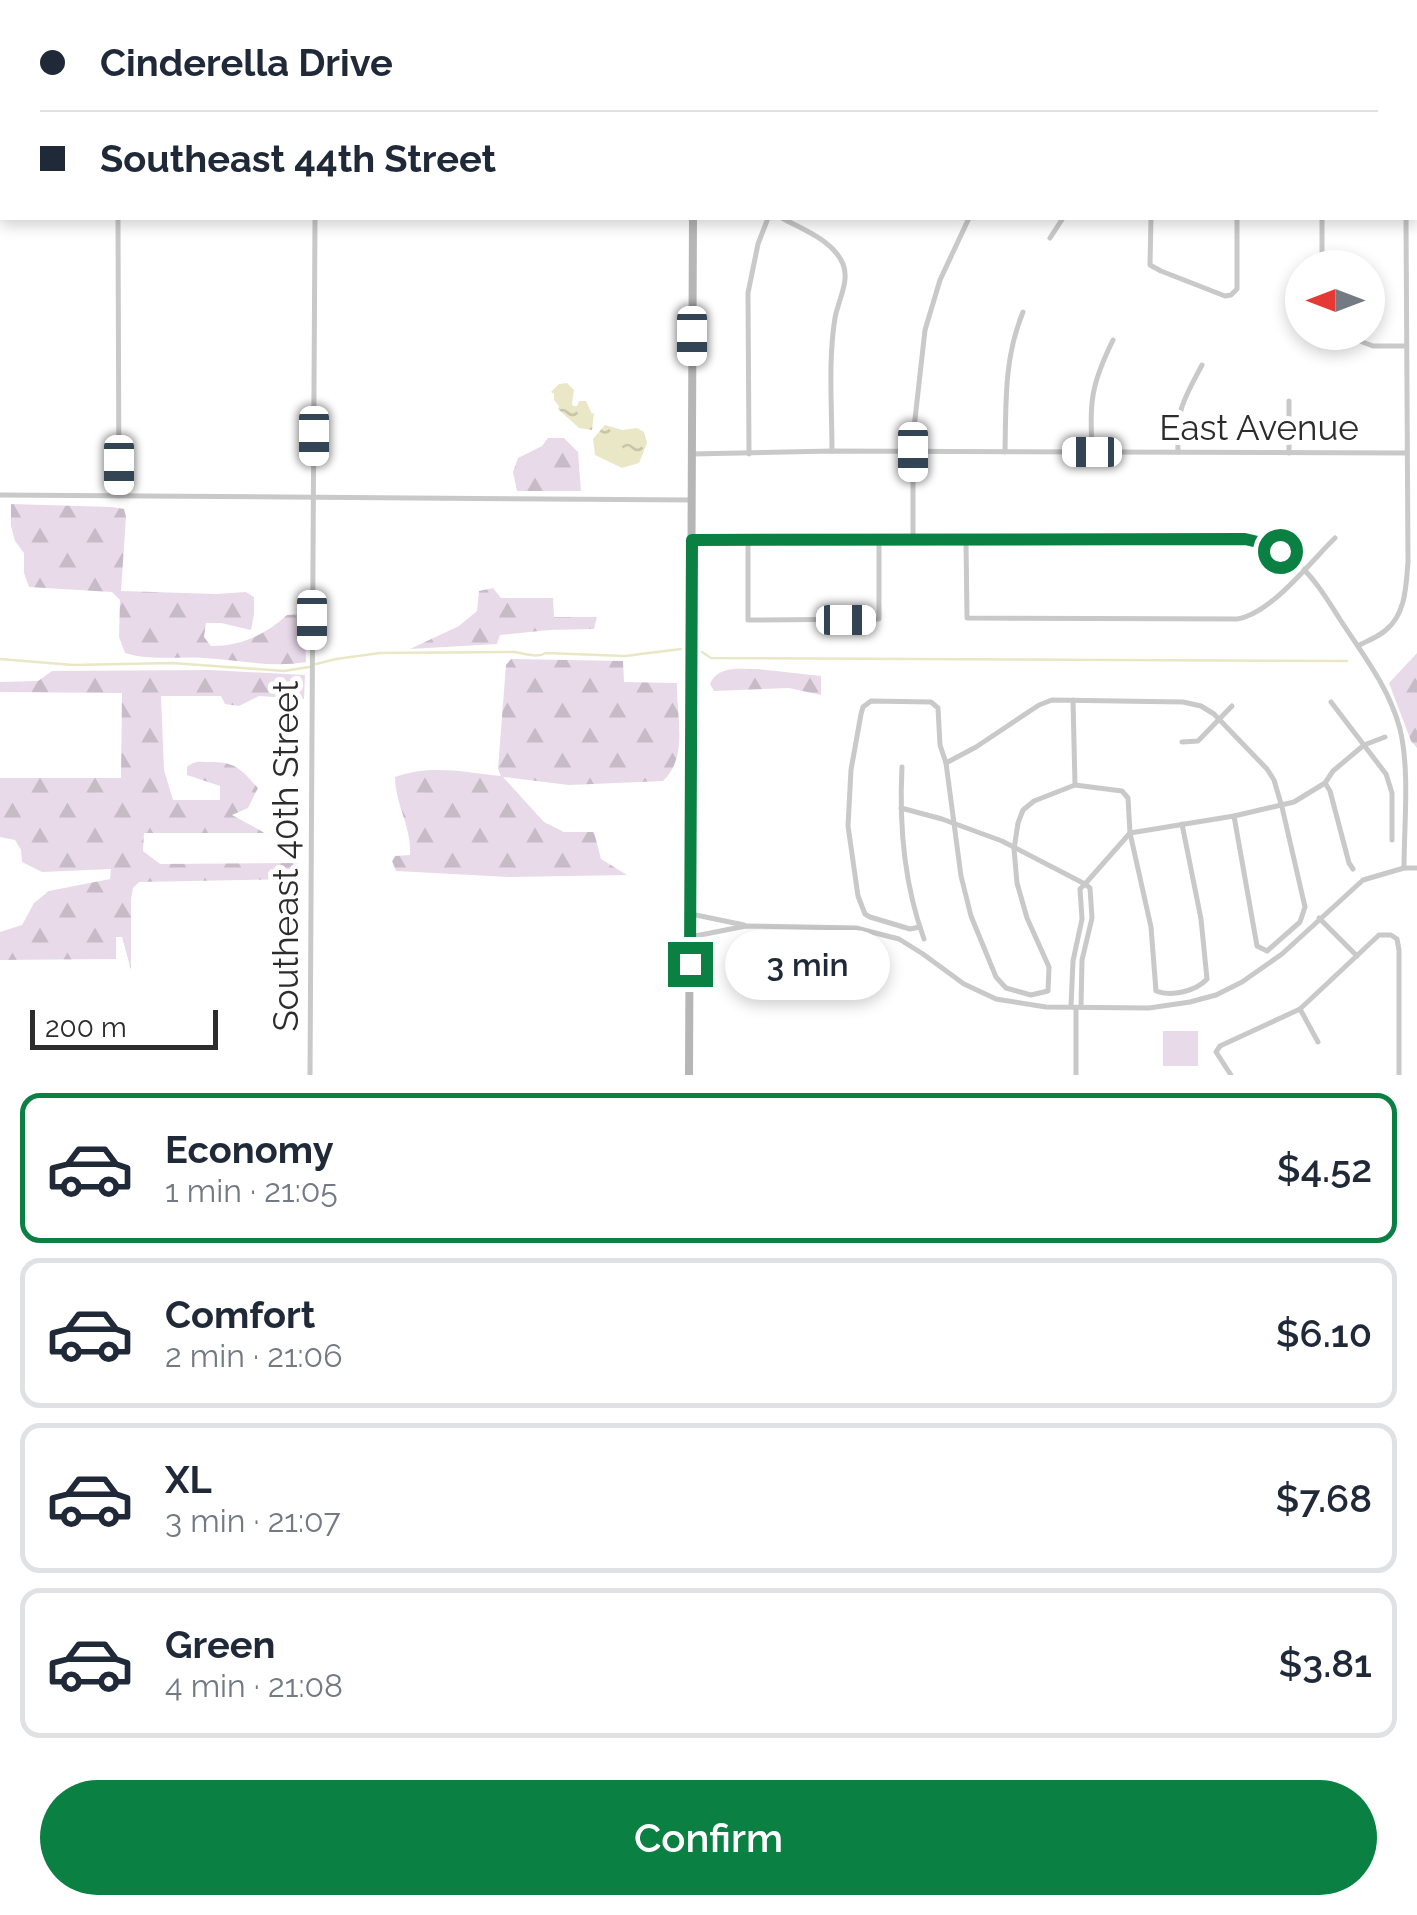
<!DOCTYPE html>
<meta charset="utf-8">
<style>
body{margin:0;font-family:Raleway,sans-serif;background:#f2f2f3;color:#1f2937;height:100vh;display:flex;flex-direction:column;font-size:38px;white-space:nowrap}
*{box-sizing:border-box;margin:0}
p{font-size:32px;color:#747a83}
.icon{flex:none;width:55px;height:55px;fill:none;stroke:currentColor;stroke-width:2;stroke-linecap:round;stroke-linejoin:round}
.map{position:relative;height:1075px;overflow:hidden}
.panel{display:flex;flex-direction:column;background:#fff;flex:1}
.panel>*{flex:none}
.hud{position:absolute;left:0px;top:0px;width:1418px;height:220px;box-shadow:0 5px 15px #0003;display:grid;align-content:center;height:220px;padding:0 40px;background:#fff}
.needle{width:65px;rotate:270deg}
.fabs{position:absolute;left:1285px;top:250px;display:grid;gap:20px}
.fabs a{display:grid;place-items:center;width:100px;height:100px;border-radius:50%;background:#fff;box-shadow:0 5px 15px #0003;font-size:50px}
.scale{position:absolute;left:30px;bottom:25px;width:188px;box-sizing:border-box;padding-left:10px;border:5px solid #2c2c2c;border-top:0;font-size:28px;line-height:35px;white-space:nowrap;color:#2c2c2c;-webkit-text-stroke:8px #fff;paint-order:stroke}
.end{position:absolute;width:45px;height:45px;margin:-22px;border:12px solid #0b8043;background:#fff;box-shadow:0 0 0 5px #fff}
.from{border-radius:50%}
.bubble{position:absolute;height:70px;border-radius:35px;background:#fff;box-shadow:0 5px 15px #0003;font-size:32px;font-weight:600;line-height:70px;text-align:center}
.car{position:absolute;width:30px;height:60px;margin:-30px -15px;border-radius:12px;box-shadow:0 0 8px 2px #0007;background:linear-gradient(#fff 24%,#345 0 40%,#fff 0 76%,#345 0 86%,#fff 0)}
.hud b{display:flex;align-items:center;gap:35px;height:95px;font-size:38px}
.hud b+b{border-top:2px solid #e0e1e3}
.hud i{width:25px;height:25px;background:#1f2937}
ul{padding:18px 0 0;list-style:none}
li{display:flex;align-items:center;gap:30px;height:150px;margin:0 20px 15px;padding:0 20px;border:5px solid #e0e1e3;border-radius:20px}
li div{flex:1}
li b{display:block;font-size:38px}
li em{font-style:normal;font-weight:600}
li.active{border-color:#0b8043}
li>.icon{width:90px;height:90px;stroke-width:1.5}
.primary-button{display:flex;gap:20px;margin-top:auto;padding:20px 40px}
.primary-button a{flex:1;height:115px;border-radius:60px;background:#0b8043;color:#fff;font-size:40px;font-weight:600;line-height:115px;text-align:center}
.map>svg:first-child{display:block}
.forest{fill:url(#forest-firs)}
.pitch{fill:#e9dae9}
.water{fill:url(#water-ripples)}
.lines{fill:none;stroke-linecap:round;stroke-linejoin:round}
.stream{stroke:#e9e7c6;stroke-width:2.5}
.minor{stroke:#c9c9c9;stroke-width:5}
.tertiary{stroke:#c9c9c9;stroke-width:6}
.secondary{stroke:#b6b6b6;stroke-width:8}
.route{stroke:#0b8043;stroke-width:12}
.labels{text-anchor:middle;stroke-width:10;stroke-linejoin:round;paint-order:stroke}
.street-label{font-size:35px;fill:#2c2c2c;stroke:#fff}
</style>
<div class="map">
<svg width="1417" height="1075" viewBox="0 0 1417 1075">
<defs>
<pattern id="forest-firs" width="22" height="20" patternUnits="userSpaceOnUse" patternTransform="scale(2.5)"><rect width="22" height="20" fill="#e9dae9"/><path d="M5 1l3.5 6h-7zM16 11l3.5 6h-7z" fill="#c8bbc8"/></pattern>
<pattern id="water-ripples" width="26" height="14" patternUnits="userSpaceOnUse" patternTransform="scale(2.5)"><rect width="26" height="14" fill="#e9e7c6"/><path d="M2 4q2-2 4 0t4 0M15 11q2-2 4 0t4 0" fill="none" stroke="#c8c6aa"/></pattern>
</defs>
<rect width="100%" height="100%" fill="#fff"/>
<g class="forest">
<polygon points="548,438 564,438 578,452 581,491 517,491 513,472 518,458 542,446"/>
<path d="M 11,504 L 112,507 L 124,509 L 126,517 L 121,591 L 216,594 L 246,592 L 254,597 L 254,614 L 251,630 L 221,623 L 206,623 L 204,637 L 211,646 C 241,646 265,635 287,615 L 304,614 L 306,662 C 272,668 238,660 204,658 C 178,656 150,661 125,653 L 119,637 L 120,600 L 112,592 L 29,587 L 24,573 L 24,553 L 15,541 L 11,526 Z"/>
<polygon points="493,588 501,598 553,598 554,617 597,617 594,629 549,630 500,635 497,644 410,649 459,626 477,611 479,591"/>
<polygon points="1417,653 1417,748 1411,741 1389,683"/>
<path d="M 511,659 L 623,661 L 624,682 L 677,683 C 676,715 689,757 663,781 L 569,785 L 503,777 L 544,822 L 564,832 L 594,832 L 601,859 L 627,875 L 509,877 L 396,871 L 392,861 L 395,856 L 410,855 C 412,827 395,804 395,777 C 430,764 465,772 501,776 L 498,769 L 506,665 Z"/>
<path d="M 758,669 L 821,676 L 821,695 L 789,688 L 714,691 L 710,684 C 718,665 740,669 758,669 Z"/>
<path d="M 210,670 L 305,675 L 304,699 L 259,696 L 239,706 L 225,704 L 221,696 L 161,696 L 164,770 L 173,800 L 220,800 L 220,786 L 187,775 L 187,767 C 195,760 200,762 210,762 C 236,762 241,769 258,788 L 248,808 L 232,815 L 265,833 L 144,833 L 143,851 L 160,864 L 298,863 L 300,879 L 139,882 L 133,888 L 131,899 L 131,970 L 122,937 L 116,937 L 116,959 L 0,960 L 0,932 L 22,925 L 34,903 L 49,891 L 110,879 L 111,869 L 42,872 L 22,862 L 21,850 L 15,840 L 0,837 L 0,778 L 121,778 L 122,693 L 0,692 L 0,682 L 38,681 L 52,671 Z"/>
</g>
<rect class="pitch" x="1163" y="1031" width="35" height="35"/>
<g class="water">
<polygon points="567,383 574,390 572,403 573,406 577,406 579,401 586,401 592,414 594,413 592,430 579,428 558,409 559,406 554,400 554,394 551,392 559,384"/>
<polygon points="605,425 622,430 637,428 644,432 647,443 639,463 622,468 595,455 593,439"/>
</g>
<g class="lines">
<g class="stream">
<polyline points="702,652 711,658 1347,661"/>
<polyline points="0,659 73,665 172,663 284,671 309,667"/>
<path d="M 316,664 L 336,659 L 380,653 L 515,652 C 525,654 537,658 546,653 L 625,656 L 681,649"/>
</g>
<g class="minor">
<polyline points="1026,0 1026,2"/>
<polyline points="316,2 316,0"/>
<polyline points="854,2 854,0"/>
<polyline points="939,2 939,0"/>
<polyline points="118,218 119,496"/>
<path d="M 782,218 C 803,230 833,240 843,264 C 850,281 838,301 835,318 C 828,361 832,407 832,451"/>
<polyline points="1151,218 1150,265 1161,271 1225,296 1231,295 1237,289 1237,218"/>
<polyline points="1050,238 1063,218"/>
<polyline points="1322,268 1322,218"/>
<polyline points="1336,332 1373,346 1405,346"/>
<polyline points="1289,401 1289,453"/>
<path d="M 1005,452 C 1006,403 1004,358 1023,312"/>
<path d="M 1092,452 C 1090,401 1090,387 1113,340"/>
<path d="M 1178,452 C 1176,410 1183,401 1202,365"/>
<polyline points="692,454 832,451 1406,453"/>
<polyline points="749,454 748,293 758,244 768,218"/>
<polyline points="0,495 692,500"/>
<polyline points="748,539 748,620 879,619 879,539"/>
<path d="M 693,540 L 1245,539 C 1262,543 1281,548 1294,560 C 1314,577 1327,599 1341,621 C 1364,656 1389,688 1400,729 C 1410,771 1404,825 1404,868"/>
<polyline points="913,540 913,437 925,330 940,280 969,218"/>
<path d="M 966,541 L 967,618 L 1237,619 C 1271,614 1310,562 1335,538"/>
<path d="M 1358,646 C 1367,641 1378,637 1386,630 C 1406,613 1406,586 1408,562 L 1406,218"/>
<polyline points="1073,700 1075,785"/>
<polyline points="1331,702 1386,774 1392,793 1392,840"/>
<polyline points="1182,742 1198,741 1232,706"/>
<polyline points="946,763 976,747 1039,705 1052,700 1183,702 1201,706 1214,714 1267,769 1274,780 1282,807 1305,907 1300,922 1267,951 1257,946 1234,816"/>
<path d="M 902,767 C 899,825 904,884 924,939"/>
<polyline points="1325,783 1330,791 1349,863 1353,869"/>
<polyline points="901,808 942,819 1002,841 1085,884"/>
<polyline points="1085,884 1130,833 1234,816 1294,802 1325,783 1333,771 1364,745 1385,737"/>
<polyline points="691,914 744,925"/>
<polyline points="1319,918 1357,956"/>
<path d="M 920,927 L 910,929 L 870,917 L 865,914 L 858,896 L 848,826 L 851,770 L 861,714 L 863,707 L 871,701 L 931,702 L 938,708 L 940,745 L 946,763 L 961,876 L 971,916 L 996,977 L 1006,988 L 1031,995 L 1048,991 L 1049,967 L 1027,918 L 1017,883 L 1014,849 L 1018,823 L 1023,810 L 1034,801 L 1075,785 L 1122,791 L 1128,798 L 1130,833 L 1151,927 L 1156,991 C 1172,997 1196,991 1207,979 L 1201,919 L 1182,824"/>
<polyline points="690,937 746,926 856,928 899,939 923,954 964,984 996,999 1046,1007 1149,1008 1190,1002 1216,995 1242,982 1282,954 1363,880 1404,868 1417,868"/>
<polyline points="1071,1006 1073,961 1082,919 1080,889 1085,884"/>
<polyline points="1081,1007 1082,960 1092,918 1090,888 1085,884"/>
<polyline points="1076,1008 1076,1075"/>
<polyline points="1300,1009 1318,1042"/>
<polyline points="310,1075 315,218"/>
<polyline points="1231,1075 1216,1052 1220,1046 1300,1009 1379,935 1391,935 1397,939 1399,950 1399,1075"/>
</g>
<g class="tertiary">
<polyline points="1415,99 1417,99"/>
<polyline points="1415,112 1417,112"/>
</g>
<g class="secondary">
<polyline points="693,2 693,0"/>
<polyline points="689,1075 693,218"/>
</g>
</g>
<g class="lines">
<polyline class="route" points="690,964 692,540 1245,539 1262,543 1280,551"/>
</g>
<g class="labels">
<g class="street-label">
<text x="1259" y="440">East Avenue</text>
<text transform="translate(286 856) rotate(-90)" y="12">Southeast 40th Street</text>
</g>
</g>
</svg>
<div class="fabs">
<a><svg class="needle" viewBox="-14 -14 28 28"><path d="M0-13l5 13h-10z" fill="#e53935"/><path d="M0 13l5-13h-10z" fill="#747a83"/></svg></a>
</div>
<div class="scale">200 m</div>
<i class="end from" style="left:1280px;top:551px"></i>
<i class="end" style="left:690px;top:964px"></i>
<div class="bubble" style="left:725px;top:930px;width:165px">3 min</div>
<i class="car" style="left:692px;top:336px;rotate:180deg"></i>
<i class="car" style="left:314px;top:436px;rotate:180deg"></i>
<i class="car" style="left:913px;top:452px;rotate:180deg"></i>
<i class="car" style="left:1092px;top:452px;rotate:270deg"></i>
<i class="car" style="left:119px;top:465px;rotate:180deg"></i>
<i class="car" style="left:312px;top:620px;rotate:180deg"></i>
<i class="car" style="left:846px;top:620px;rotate:90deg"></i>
<div class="hud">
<b><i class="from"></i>Cinderella Drive</b>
<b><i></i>Southeast 44th Street</b>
</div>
</div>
<section class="panel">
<ul>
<li class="active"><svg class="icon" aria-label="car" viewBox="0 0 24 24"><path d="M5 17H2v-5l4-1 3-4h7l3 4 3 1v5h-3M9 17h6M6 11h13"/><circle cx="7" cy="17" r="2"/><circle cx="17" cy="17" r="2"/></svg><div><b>Economy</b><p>1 min · 21:05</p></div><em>$4.52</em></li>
<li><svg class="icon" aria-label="car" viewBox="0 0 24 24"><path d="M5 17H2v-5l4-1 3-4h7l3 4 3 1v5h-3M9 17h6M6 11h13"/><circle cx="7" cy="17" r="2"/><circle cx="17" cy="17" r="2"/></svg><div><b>Comfort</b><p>2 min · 21:06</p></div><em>$6.10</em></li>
<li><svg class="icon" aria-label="car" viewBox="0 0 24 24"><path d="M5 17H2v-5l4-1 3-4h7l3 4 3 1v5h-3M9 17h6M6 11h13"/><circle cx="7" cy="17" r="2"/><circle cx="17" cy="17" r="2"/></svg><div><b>XL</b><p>3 min · 21:07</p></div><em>$7.68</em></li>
<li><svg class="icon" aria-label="car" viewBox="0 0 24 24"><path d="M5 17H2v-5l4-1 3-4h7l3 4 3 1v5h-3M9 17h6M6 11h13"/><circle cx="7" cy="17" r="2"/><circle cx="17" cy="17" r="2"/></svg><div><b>Green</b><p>4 min · 21:08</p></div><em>$3.81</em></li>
</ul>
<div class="primary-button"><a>Confirm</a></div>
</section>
